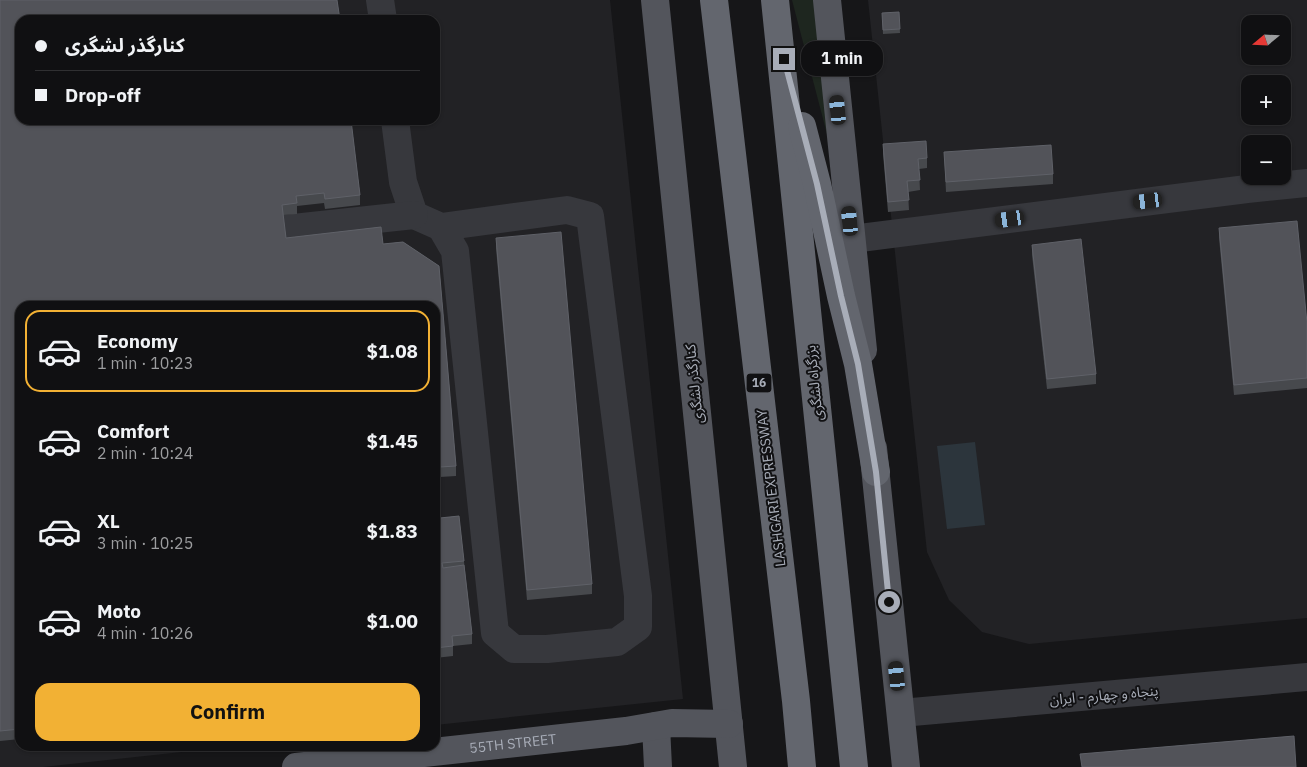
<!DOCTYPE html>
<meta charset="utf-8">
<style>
body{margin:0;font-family:"IBM Plex Sans","Noto Sans Arabic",sans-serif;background:#19191b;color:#f1f3f6;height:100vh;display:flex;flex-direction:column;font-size:19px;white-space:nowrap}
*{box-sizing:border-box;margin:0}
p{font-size:16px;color:#9c9d9f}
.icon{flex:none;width:28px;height:28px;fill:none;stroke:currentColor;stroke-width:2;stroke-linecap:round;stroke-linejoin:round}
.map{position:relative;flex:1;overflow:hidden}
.drawer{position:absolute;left:15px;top:301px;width:425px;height:450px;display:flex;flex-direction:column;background:#101012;border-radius:15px;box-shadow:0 1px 4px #0004,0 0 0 1px #303032}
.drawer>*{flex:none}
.hud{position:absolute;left:15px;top:15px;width:425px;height:110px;border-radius:15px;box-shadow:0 1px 4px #0004,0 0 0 1px #303032;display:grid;align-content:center;height:110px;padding:0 20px;background:#101012}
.needle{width:32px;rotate:251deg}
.fabs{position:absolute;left:1241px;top:15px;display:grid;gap:10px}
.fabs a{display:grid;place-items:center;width:50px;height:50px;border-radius:10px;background:#101012;box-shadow:0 1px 4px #0004,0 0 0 1px #303032;font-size:25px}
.end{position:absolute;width:22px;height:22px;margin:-11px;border:6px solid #a8adb8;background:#111;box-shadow:0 0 0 2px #111}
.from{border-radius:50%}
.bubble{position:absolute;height:35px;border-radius:15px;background:#101012;box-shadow:0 1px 4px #0004,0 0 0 1px #303032;font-size:16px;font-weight:800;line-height:35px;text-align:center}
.car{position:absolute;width:15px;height:30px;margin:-15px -8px;border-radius:6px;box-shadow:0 0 4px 1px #0007;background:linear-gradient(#222 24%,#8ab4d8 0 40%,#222 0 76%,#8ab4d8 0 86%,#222 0)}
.hud b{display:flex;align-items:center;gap:18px;height:48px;font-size:19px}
.hud b+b{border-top:1px solid #303032}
.hud i{width:12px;height:12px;background:#f1f3f6}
ul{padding:9px 0 0;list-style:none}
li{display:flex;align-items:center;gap:15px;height:82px;margin:0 10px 8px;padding:0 10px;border:2px solid transparent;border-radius:15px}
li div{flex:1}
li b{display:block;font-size:19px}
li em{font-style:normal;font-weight:800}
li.active{border-color:#f2b134}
li>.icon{width:45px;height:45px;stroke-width:1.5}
.button{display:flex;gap:10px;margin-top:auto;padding:10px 20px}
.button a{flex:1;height:58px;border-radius:15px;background:#f2b134;color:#111;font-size:20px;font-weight:800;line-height:58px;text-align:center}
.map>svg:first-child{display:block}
.built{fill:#222225;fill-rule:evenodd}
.green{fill:#1e261f}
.water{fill:#2c353c}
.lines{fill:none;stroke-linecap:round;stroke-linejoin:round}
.minor{stroke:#37383d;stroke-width:28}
.major{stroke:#53555c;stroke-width:28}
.highway{stroke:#63666e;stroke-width:28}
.wall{fill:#47494d}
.shaded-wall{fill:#2f3033}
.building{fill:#525359;stroke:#5f6168}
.route{stroke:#a8adb8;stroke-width:6}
.labels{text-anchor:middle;stroke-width:4;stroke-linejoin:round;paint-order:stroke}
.shield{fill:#111113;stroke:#7b7e86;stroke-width:1}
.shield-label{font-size:12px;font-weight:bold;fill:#a8adb8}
.street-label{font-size:14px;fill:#a8adb8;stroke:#111113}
</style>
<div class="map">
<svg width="1307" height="767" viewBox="0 0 1307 767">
<rect width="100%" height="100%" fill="#161618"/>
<g class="built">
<path d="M 0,0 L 610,0 L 683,699 L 435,725 L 435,306 L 20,306 L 20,746 L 237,746 L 43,767 L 0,767 ZM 20,20 L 435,20 L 435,120 L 20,120 Z"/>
<path d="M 868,0 L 1307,0 L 1307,618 L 1029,644 L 982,632 L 949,600 L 927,552 ZM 1250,24 L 1282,24 L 1282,56 L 1250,56 ZM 1250,84 L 1282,84 L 1282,116 L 1250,116 ZM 1250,144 L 1282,144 L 1282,176 L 1250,176 Z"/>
</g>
<polygon class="green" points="792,0 814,0 828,138"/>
<polygon class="water" points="975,442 985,525 947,529 937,446"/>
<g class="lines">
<g class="minor">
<polyline points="380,0 383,20"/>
<polyline points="395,120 403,182 414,215 441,227 567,210 590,216 638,596 638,627 617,642 547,649 514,649 495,633 455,251 441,227"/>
<polyline points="284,229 414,215"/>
<polyline points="852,239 1247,189 1307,183"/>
<polyline points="901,713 1307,677"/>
</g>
<g class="major">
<polyline points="655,0 733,767"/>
<polyline points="827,0 863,350"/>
<polyline points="873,448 906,767"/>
<polyline points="656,726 658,767"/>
<path id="s1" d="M 296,767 L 626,731 L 672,723 L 729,724"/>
</g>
<g class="highway">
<polyline points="714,0 796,701 802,767"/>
<polyline points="775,0 854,767"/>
<polyline points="802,126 817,184 841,296 858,364 876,472"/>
</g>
</g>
<g class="wall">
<polygon points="0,0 337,0 340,20 20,20 20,120 351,120 360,195 360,205 325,209 324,203 297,206 297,214 283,215 286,238 381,227 383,244 403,242 439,266 456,466 456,476 440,477 436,485 440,518 459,516 472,634 472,644 453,646 453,656 435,658 435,306 20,306 20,739 0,741"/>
<polygon points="899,12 900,33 883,34 882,13"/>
<polygon points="883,144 927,158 927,168 919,169 920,190 908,192 909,210 888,212 883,154"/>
<polygon points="944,152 1053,174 1053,184 946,192"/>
<polygon points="1219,228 1307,323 1307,388 1234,395 1219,238"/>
<polygon points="496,238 592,584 592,594 527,600 496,248"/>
<polygon points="1032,245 1096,374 1096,384 1047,389 1032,255"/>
</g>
<polygon class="shaded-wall" points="440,467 440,477 435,487 435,477"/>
<g class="building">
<polygon points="0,0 337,0 340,20 20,20 20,120 351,120 360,195 325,199 324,193 296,196 297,203 282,205 286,238 381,227 383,244 403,242 439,266 456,466 440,467 435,477 440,518 459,516 464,561 442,563 443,568 464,565 472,634 452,636 453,646 435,648 435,306 20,306 20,729 0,731"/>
<polygon points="899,12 900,29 883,30 882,13"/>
<polygon points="926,141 927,158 918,159 920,180 907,181 909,200 888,202 883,144"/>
<polygon points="1051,145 1053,174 946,182 944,152"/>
<polygon points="1297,221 1307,323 1307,378 1234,385 1219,228"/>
<polygon points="561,232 592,584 527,590 496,238"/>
<polygon points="1081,239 1096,374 1047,379 1032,245"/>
<polygon points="1294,736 1296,767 1082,767 1080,754"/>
</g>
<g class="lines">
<polyline class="route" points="784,59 817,184 841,296 858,364 876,472 889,602"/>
</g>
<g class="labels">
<rect class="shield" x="746.5" y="373.5" width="25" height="19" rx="4"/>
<g class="shield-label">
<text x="759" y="387">16</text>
</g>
<g class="street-label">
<text transform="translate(814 383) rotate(-96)" y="5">بزرگراه لشگری</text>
<text transform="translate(694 384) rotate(-96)" y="5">کنارگذر لشگری</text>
<text transform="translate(771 488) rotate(-97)" y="5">LASHGARI EXPRESSWAY</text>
<text transform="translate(1104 695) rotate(-5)" y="5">پنجاه و چهارم - ایران</text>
<text dy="5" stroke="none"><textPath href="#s1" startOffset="218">55TH STREET</textPath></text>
</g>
</g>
</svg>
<div class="fabs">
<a><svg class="needle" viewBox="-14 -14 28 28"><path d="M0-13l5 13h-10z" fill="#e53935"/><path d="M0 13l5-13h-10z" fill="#9c9d9f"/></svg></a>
<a>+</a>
<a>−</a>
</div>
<i class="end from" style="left:889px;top:602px"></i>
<i class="end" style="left:784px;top:59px"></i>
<div class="bubble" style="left:801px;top:41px;width:82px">1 min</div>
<i class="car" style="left:838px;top:110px;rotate:354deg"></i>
<i class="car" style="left:1148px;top:201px;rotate:263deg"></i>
<i class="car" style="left:1010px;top:219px;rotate:262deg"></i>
<i class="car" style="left:850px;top:221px;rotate:354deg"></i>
<i class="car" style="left:897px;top:676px;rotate:354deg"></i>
<div class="hud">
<b><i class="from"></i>کنارگذر لشگری</b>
<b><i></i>Drop-off</b>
</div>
<section class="drawer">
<ul>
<li class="active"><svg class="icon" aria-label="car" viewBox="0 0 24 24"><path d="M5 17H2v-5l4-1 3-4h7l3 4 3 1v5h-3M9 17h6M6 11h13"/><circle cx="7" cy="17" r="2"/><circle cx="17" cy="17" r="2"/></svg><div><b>Economy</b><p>1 min · 10:23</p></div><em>$1.08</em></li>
<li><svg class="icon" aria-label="car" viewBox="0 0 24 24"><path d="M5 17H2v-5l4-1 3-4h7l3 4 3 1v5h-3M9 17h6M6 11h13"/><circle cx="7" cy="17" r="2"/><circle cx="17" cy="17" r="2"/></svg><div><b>Comfort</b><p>2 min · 10:24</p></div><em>$1.45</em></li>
<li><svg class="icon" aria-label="car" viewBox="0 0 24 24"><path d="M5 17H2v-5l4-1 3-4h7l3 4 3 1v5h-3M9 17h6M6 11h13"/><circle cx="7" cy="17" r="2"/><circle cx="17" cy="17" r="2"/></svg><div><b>XL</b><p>3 min · 10:25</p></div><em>$1.83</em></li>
<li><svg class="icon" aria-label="car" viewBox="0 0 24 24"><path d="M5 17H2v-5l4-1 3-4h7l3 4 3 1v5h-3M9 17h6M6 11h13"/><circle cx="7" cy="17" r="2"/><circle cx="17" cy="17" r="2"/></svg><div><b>Moto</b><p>4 min · 10:26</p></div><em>$1.00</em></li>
</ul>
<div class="button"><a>Confirm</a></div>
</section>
</div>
